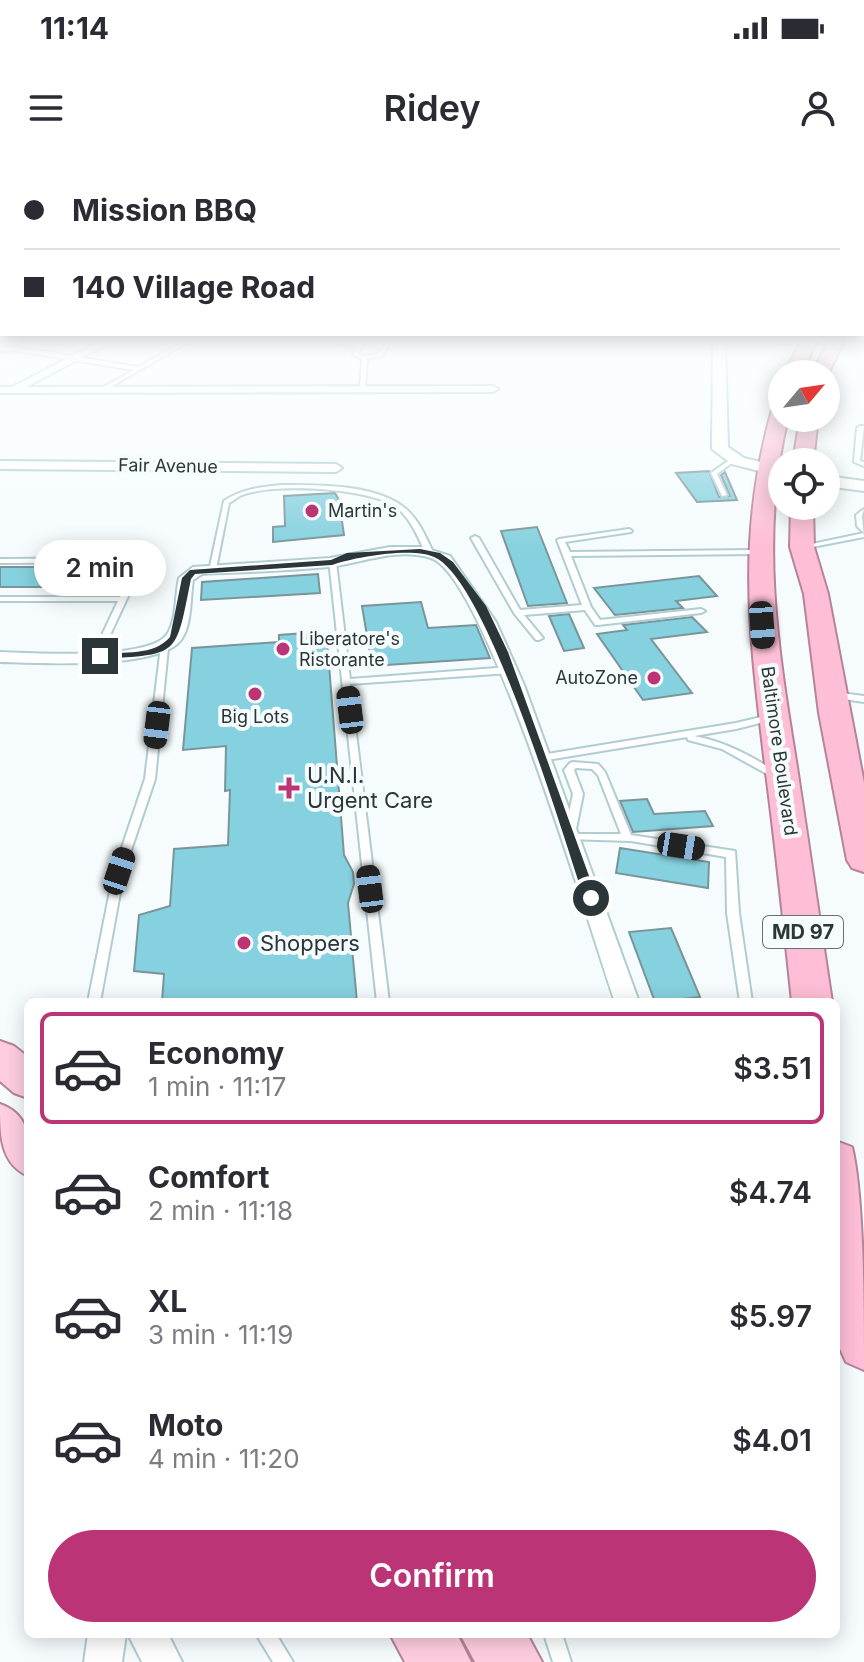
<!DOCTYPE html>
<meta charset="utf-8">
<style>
body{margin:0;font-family:Inter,sans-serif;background:#f2f2f3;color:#2b2b33;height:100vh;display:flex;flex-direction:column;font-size:30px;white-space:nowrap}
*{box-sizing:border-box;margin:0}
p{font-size:26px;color:#7c7c81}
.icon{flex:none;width:44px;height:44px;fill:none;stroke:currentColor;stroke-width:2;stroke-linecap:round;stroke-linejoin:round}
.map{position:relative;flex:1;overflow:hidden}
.sheet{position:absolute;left:24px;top:838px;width:816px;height:640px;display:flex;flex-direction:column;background:#fff;border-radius:12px;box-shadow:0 4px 20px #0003}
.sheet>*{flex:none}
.hud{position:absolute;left:0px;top:0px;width:864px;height:176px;box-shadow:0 4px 20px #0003;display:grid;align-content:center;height:176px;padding:0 24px;background:#fff}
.needle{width:52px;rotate:61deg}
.buttons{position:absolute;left:768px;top:200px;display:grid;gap:16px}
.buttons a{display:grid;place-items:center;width:72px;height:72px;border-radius:50%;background:#fff;box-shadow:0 4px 20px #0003;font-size:40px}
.end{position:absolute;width:36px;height:36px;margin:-18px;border:10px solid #2b3638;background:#fff;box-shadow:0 0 0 4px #fff}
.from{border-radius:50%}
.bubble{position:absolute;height:56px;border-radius:28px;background:#fff;box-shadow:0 4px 20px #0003;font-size:26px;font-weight:600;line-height:56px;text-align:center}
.car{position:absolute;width:24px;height:48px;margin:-24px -12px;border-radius:10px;box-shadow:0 0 6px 2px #0007;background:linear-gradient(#222 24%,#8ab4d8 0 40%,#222 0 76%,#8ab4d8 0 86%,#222 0)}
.hud b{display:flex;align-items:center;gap:28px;height:76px;font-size:30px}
.hud b+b{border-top:2px solid #e1e1e2}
.hud i{width:20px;height:20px;background:#2b2b33}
ul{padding:14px 0 0;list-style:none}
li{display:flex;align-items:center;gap:24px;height:112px;margin:0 16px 12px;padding:0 8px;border:4px solid transparent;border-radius:12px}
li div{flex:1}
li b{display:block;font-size:30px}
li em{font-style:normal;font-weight:600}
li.selected{border-color:#bb3576}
li>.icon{width:72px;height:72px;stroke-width:1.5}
.button{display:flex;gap:16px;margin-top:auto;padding:16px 24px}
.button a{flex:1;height:92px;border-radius:48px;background:#bb3576;color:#fff;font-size:32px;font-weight:600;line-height:92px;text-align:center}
.status{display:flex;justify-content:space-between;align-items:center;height:56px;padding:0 40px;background:#fff;direction:ltr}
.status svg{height:22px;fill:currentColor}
header{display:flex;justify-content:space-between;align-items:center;height:104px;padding:0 24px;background:#fff;font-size:36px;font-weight:600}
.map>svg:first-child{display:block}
.building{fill:#86d1df;stroke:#7a959a;stroke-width:2}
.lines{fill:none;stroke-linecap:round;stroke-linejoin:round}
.service-casing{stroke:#b0cdd2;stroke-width:4}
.minor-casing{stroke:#b0cdd2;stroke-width:4}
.tertiary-casing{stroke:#b0cdd2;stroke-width:4}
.primary-casing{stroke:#b48498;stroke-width:4}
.trunk-casing{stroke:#b48498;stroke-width:4}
.service{fill:#fff;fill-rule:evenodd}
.minor{fill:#fff;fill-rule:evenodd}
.tertiary{fill:#fff;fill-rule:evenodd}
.primary{fill:#fecee0;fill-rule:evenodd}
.trunk{fill:#febed6;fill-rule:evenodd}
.route{fill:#2b3638}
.poi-dot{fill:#bb3576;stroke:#f6fcfd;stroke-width:3}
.labels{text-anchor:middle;stroke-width:8;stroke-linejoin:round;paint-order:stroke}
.far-street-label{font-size:18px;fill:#2b3638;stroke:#f6fcfd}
.far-poi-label{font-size:18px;fill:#2b3638;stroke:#f6fcfd;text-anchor:start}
.shield{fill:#f6fcfd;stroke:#687173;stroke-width:2}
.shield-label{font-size:20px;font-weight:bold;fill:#2b3638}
.poi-label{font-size:22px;fill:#2b3638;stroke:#f6fcfd;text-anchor:start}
</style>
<div class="status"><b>11:14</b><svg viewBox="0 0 49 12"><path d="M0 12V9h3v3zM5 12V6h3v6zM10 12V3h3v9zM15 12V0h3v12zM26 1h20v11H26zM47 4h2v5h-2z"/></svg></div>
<header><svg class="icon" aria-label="menu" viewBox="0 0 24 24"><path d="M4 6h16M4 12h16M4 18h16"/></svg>Ridey<svg class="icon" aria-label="person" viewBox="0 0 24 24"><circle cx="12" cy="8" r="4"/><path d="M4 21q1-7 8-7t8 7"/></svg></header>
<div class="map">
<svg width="864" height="1502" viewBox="0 0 864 1502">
<rect width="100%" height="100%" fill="#f6fcfd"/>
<g class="building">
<polygon points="709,311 719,337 730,336 721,315 725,312 737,340 697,342 676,313"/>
<polygon points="335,333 339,340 344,375 273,382 273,367 285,366 284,336"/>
<polygon points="537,367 563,433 567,443 528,446 501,371"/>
<polygon points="0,407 131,407 121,427 0,427"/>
<polygon points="318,414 320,433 201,440 202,422"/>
<polygon points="699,416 717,436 676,441 683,448 615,455 594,428"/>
<polygon points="421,442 428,468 476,465 490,498 372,506 362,446"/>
<polygon points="569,454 584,488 564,491 549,456"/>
<polygon points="692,457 707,472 651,479 692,533 643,540 597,474 627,470 623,465"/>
<polygon points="305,473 306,480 327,479 344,695 353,712 354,724 348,743 357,842 162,842 164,814 134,811 139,755 170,746 174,689 228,685 230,630 225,631 226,586 183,590 192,488 279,482 279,475"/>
<polygon points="647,639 654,654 705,651 713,666 633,672 620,641"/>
<polygon points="620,688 709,702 708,728 616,713"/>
<polygon points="671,768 700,837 655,842 629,772"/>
</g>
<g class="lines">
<defs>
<g id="service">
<polygon points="188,179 193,179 102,232 100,229 134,210 18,191 0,191 0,187 18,187 138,207"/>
<polygon points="339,179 344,179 342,182 363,184 359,194 365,196 378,194 389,179 393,179 382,196 367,199 365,230 360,229 362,199 353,195 358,186 336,184"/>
<polygon points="860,266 864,266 860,301 864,302 864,306 854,302 857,268"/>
<polygon points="734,297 736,298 736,300 717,314 727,335 722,336 711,313"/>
<path d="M 282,325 C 318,325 379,324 407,350 C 419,361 426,377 433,392 L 426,394 C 417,375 410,355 391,344 C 362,328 270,322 240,336 C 236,338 233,341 229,343 L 216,409 L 209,411 L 224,341 C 242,329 261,327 282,325 Z"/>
<polygon points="864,349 862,356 864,377 802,389 798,387 864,373 857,366 856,355"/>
<polygon points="629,369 632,371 631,372 565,382 570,392 757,390 761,392 757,394 571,396 591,447 600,460 701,449 705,451 701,453 598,465 595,465 585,450 524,455 543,478 539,480 536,480 514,453 471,378 475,376 479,378 520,450 582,445 557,380 559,379"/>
<polygon points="144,398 145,400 110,475 103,498 97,498 96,496 102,475 118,441 0,441 0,437 120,437 136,402 0,403 0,399"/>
<polygon points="329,400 336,402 350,519 511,507 515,510 511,513 350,524 389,842 377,842"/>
<polygon points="161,486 167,486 168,488 155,619 124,711 100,842 88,842 114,711 145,619"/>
<polygon points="833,532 864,536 864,542 830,537 830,533"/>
<path d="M 773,554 L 776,555 L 776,559 L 736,569 L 694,576 C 726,582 752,596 779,614 L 781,616 L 776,619 L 722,589 L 688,580 L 687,577 L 541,601 L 536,598 L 541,595 L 736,563 Z"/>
<path d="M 573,602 L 598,604 L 605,612 L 631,675 L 735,691 L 739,753 L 752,842 L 740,842 L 727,753 L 726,697 L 631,681 L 565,679 L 564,677 L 573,634 L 564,610 L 570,603 ZM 576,608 L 592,609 L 598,615 L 621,674 L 575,674 L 583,634 L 574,610 Z"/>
<polygon points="256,1474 276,1474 293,1502 273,1502"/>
<polygon points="544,1474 562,1474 571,1502 553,1502"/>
</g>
<g id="minor">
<polygon points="105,179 117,179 26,227 493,226 498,229 493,232 0,233 0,227 12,227"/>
<polygon points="0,301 336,304 342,308 336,312 0,309"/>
<path d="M 390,387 L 422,387 L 450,396 L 496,462 L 524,525 L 639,842 L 615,842 C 591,773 486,416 431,398 C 397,387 362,403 329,407 C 287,411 244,412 202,414 L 193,420 C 190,438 192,465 181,480 C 158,510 37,503 0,502 L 0,492 C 31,493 153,501 168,473 C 177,457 175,435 179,418 L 193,407 L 330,398 Z"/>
<polygon points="88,1474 126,1474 122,1502 84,1502"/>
<polygon points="128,1474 168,1474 182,1502 142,1502"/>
</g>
<g id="tertiary">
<polygon points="713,179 725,179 728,287 744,298 782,307 782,317 732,304 712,289"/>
<polygon points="826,316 864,321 864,331 826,326"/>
</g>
<g id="primary">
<polygon points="0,881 14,886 28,897 28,938 14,933 0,921"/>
<path d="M 0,944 C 34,956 28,985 28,1016 C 0,1003 0,975 0,944 Z"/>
<polygon points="390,1474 457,1474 471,1502 405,1502"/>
<polygon points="460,1474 527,1474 542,1502 475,1502"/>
</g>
<g id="trunk">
<polygon points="802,179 818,179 802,214 784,214"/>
<polygon points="829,179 845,179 826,218 826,214 812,214"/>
<path d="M 782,240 L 782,258 L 788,258 C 759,376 778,490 797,607 C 809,685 820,764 832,842 L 792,842 C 784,766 776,689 766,613 C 750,478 735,379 773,246 Z"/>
<polygon points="800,258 818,258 813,302 793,302"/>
<polygon points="791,346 813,346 814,387 828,434 864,623 864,712 852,708 847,700 819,553 804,434 790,387"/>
<path d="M 836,981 L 852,987 C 864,1036 864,1152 864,1210 L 846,1202 L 838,1184 L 836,1166 Z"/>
</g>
</defs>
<use href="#service" class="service-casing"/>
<use href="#minor" class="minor-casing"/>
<use href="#tertiary" class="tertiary-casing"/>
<use href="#primary" class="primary-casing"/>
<use href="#trunk" class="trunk-casing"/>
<use href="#service" class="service"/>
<use href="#minor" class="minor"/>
<use href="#tertiary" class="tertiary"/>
<use href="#primary" class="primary"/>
<use href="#trunk" class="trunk"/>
</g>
<linearGradient id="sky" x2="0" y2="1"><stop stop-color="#71b0d4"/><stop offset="0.46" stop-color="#fbfefe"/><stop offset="1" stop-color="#fbfefe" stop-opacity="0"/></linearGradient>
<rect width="864" height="389" fill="url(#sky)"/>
<path class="route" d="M 420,389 L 440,393 L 453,402 L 486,446 L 508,492 L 597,738 L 595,741 L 586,741 L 584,738 C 563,676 487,419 434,397 C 412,387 355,397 332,405 L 195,414 L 191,419 C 175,497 181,494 100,499 L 96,496 L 100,493 C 123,492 154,496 170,477 L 182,418 L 190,410 L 331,400 L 347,393 Z"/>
<g class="poi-dot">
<circle cx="312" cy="351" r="8"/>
<circle cx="283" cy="489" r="8"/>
<circle cx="654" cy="518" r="8"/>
<circle cx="255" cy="534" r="8"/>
<path d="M285 616h8v8h8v8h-8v8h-8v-8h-8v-8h8z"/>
<circle cx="244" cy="783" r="8"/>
</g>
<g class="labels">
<g class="far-street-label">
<text transform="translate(168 306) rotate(1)" y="6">Fair Avenue</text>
<text transform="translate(779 591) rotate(82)" y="6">Baltimore Boulevard</text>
</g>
<g class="far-poi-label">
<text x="328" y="357">Martin's</text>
<text x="299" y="485">Liberatore's<tspan x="299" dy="21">Ristorante</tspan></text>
<text x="638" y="524" text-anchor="end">AutoZone</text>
<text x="255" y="563" text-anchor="middle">Big Lots</text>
</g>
<rect class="shield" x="763" y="756" width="80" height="32" rx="6"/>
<g class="shield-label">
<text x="803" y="779">MD 97</text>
</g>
<g class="poi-label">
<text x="307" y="623">U.N.I.<tspan x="307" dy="25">Urgent Care</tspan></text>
<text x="260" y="791">Shoppers</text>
</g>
</g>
</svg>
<div class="buttons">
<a><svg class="needle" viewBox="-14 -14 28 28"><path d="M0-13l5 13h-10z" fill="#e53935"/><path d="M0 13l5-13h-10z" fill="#7c7c81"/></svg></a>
<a><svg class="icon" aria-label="locate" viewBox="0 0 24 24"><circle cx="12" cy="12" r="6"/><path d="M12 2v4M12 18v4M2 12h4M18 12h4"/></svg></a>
</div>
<i class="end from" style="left:591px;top:738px"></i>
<i class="end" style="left:100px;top:496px"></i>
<div class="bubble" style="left:34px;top:380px;width:132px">2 min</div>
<i class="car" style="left:762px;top:465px;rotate:176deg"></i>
<i class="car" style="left:350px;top:550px;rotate:353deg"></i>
<i class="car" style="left:157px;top:565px;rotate:187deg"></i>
<i class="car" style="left:681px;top:686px;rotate:99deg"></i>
<i class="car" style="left:119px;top:711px;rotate:18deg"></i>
<i class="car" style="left:370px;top:729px;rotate:353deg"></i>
<div class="hud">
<b><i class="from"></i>Mission BBQ</b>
<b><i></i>140 Village Road</b>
</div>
<section class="sheet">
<ul>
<li class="selected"><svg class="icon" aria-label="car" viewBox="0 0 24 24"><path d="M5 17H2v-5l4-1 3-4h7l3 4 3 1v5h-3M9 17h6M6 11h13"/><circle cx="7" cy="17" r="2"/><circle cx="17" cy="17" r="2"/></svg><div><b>Economy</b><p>1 min · 11:17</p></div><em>$3.51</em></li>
<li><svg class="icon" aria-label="car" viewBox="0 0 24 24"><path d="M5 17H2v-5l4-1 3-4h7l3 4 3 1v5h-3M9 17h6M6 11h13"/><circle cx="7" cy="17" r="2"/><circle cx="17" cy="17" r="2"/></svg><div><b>Comfort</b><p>2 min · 11:18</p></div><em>$4.74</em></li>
<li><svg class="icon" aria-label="car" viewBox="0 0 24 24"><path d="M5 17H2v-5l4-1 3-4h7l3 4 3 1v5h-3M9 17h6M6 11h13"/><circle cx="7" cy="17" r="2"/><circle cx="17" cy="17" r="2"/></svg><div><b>XL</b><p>3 min · 11:19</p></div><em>$5.97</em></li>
<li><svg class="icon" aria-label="car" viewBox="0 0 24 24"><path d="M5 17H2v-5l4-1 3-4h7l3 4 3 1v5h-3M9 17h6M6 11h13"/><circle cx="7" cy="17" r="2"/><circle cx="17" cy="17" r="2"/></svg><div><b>Moto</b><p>4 min · 11:20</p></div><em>$4.01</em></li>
</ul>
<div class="button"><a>Confirm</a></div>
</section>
</div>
